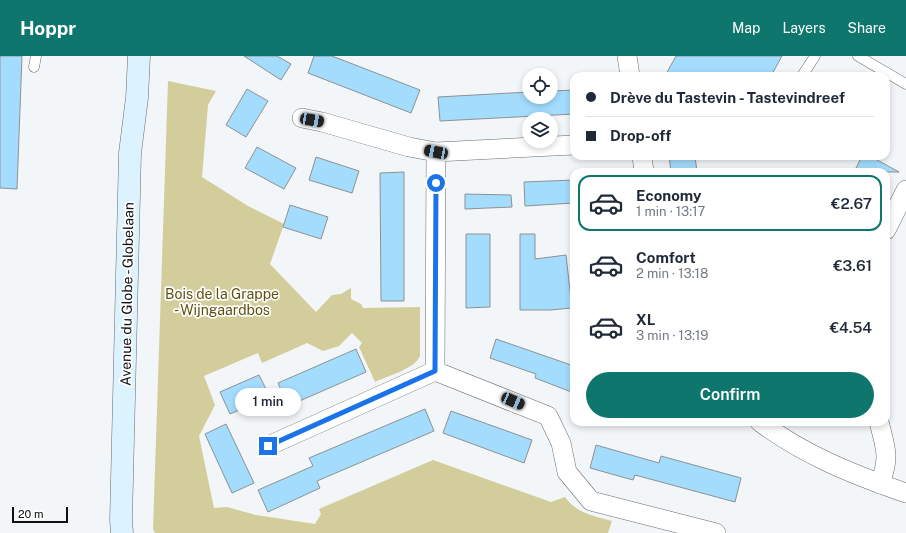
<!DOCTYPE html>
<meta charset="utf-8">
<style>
body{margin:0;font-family:"Public Sans",sans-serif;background:#f6f6f7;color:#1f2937;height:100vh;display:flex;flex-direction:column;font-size:15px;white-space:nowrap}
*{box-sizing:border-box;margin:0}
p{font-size:13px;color:#747a83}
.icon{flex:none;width:22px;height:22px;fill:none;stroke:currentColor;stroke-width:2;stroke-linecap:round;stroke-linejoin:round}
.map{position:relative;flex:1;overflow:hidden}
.drawer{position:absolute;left:570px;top:112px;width:320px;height:258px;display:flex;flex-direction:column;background:#fff;border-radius:12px;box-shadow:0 2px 6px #0003}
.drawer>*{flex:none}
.banner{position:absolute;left:570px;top:16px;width:320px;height:88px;border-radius:12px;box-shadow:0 2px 6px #0003;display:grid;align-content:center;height:88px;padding:0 16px;background:#fff}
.fabs{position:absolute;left:522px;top:12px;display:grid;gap:8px}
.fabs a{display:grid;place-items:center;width:36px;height:36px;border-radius:50%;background:#fff;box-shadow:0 2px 6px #0003;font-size:20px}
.scale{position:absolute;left:12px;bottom:10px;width:56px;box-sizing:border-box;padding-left:4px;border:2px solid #0e0f10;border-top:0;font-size:11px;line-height:14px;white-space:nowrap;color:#0e0f10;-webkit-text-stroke:3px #fff;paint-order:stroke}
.end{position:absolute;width:18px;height:18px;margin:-9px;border:5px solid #1a73e8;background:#fff;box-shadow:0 0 0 2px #fff}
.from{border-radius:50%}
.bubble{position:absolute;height:28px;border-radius:14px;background:#fff;box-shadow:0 2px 6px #0003;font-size:13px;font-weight:600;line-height:28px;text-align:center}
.car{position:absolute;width:12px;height:24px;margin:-12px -6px;border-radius:5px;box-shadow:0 0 3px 1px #0007;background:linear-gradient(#222 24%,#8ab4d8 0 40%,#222 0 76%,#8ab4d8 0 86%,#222 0)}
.banner b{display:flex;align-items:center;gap:14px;height:38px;font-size:15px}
.banner b+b{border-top:1px solid #e0e1e3}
.banner i{width:10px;height:10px;background:#1f2937}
ul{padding:7px 0 0;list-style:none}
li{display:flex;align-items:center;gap:12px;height:56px;margin:0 8px 6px;padding:0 8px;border:2px solid transparent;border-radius:12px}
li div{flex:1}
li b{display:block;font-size:15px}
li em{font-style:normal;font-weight:600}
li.selected{border-color:#0f766e}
li>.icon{width:36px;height:36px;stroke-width:1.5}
.action{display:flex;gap:8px;margin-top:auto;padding:8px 16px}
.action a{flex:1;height:46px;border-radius:24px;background:#0f766e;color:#fff;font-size:16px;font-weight:600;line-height:46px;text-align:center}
header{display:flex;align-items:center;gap:24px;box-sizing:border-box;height:56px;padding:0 20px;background:#0f766e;color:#fff}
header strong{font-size:19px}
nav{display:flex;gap:22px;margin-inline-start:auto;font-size:14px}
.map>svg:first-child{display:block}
.green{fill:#d3cc9b}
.building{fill:#a3dcfd;stroke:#8e9193}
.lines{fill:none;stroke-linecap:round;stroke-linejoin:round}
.lane-casing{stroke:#686b6d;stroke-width:11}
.street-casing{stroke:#686b6d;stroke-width:20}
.secondary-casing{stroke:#686b6d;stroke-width:23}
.lane{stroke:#fff;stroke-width:10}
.street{stroke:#fff;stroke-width:19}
.secondary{stroke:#dcf2ff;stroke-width:22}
.route{stroke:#1a73e8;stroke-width:5}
.labels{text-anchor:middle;stroke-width:3.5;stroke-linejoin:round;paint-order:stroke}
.street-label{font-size:14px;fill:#0e0f10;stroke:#fff}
.park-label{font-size:14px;fill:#5c5210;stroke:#fff}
</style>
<header>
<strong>Hoppr</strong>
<nav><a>Map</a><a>Layers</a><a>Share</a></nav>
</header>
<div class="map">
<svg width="906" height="477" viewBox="0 0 906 477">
<rect width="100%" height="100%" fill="#f3f6f8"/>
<path class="green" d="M 168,25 L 216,35 L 208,49 L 202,121 L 248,150 L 284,168 L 270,208 L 316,256 L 332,239 L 341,238 L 351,232 L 351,243 L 361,248 L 363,252 L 420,251 L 420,300 C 415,313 387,320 375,326 L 359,291 L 362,287 L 352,277 L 339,290 L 323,295 L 307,287 L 262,307 L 258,297 L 204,320 L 215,349 L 199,380 L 214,452 L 227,451 L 256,459 L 315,468 L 321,458 L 319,453 L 433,404 L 551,446 L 565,441 C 576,457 594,460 612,465 L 608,477 L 155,477 L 153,473 Z"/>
<g class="building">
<polygon points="0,0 22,0 17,133 0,132"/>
<polygon points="244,0 277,0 291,8 281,24"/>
<polygon points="314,0 332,0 420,34 411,57 308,17"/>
<polygon points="676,0 782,0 771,20 665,20"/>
<polygon points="247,33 268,45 246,81 226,69"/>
<polygon points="574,34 574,58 440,65 438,41 529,36 529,41 551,41 551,35"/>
<polygon points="257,91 296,112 284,133 245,112"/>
<polygon points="669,100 695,100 697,116 671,116"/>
<polygon points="862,100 870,100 899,116 854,116"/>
<polygon points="316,101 359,115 352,137 309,124"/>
<polygon points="404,116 404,245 381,245 380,117"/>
<polygon points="574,124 574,147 525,150 524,126"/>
<polygon points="465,138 511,139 512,151 465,153"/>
<polygon points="290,149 328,161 321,183 283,171"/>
<polygon points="466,178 490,178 490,251 466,252"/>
<polygon points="520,178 535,178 535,203 566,199 572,252 550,254 520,254"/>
<polygon points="496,283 574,310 574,337 535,322 536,318 490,302"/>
<polygon points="356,293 366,316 288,350 278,327"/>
<polygon points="259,319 270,341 230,358 220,336"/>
<polygon points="425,353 434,375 317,425 320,432 268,456 258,434 313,410 309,402"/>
<polygon points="451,355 532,384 524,407 443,377"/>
<polygon points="226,368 254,427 232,437 205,378"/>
<polygon points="596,389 659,407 661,400 741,422 735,446 635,419 633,424 590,412"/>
</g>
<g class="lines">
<defs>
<g id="lane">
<polyline points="858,0 906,28"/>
<polyline points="34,11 36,0"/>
<polyline points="802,20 815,0"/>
</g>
<g id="street">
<polyline points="627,0 630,20"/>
<polyline points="302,62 322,66 409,91 436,96 574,89"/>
<polyline points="436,96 435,315 548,360 561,387 567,416 591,445 716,477"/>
<polyline points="642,100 644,116"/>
<polyline points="886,174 906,134"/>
<path d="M 760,366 C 804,399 854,419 906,437"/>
<path d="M 879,366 C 886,394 890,400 880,428"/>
<polyline points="268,390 435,315"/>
</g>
<polyline id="secondary" points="122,477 121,464 130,97 137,42 139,0"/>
</defs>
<use href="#lane" class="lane-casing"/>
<use href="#street" class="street-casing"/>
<use href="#secondary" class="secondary-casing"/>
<use href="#lane" class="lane"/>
<use href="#street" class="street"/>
<use href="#secondary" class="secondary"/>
</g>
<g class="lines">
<polyline class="route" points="268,390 435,315 436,127"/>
</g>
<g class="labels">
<g class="street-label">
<text transform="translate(127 238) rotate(-89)" y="5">Avenue du Globe - Globelaan</text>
</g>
<g class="park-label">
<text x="222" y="243">Bois de la Grappe<tspan x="222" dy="16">- Wijngaardbos</tspan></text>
</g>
</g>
</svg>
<div class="fabs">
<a><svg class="icon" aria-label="locate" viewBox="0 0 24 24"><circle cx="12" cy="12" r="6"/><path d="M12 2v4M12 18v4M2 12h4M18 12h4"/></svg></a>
<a><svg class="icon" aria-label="layers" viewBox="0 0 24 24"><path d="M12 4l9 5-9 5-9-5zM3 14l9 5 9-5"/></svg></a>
</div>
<div class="scale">20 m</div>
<i class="end from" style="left:436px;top:127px"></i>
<i class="end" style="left:268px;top:390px"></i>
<div class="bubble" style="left:235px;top:332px;width:66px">1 min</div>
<i class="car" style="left:312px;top:64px;rotate:100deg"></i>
<i class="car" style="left:436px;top:96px;rotate:281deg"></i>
<i class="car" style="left:513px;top:345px;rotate:113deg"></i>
<div class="banner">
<b><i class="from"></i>Drève du Tastevin - Tastevindreef</b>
<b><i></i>Drop-off</b>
</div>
<section class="drawer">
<ul>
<li class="selected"><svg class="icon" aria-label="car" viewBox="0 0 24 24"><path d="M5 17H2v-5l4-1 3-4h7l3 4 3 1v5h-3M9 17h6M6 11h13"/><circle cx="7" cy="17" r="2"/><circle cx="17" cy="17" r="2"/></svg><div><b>Economy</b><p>1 min · 13:17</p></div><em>€2.67</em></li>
<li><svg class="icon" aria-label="car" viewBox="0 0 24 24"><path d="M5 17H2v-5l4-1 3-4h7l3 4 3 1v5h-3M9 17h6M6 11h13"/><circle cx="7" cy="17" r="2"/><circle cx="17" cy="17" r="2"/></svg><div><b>Comfort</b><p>2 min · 13:18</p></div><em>€3.61</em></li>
<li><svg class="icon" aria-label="car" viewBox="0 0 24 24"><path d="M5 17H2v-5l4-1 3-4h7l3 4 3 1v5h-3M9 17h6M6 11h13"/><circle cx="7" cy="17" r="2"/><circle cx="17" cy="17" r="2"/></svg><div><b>XL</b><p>3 min · 13:19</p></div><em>€4.54</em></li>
</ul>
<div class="action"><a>Confirm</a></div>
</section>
</div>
